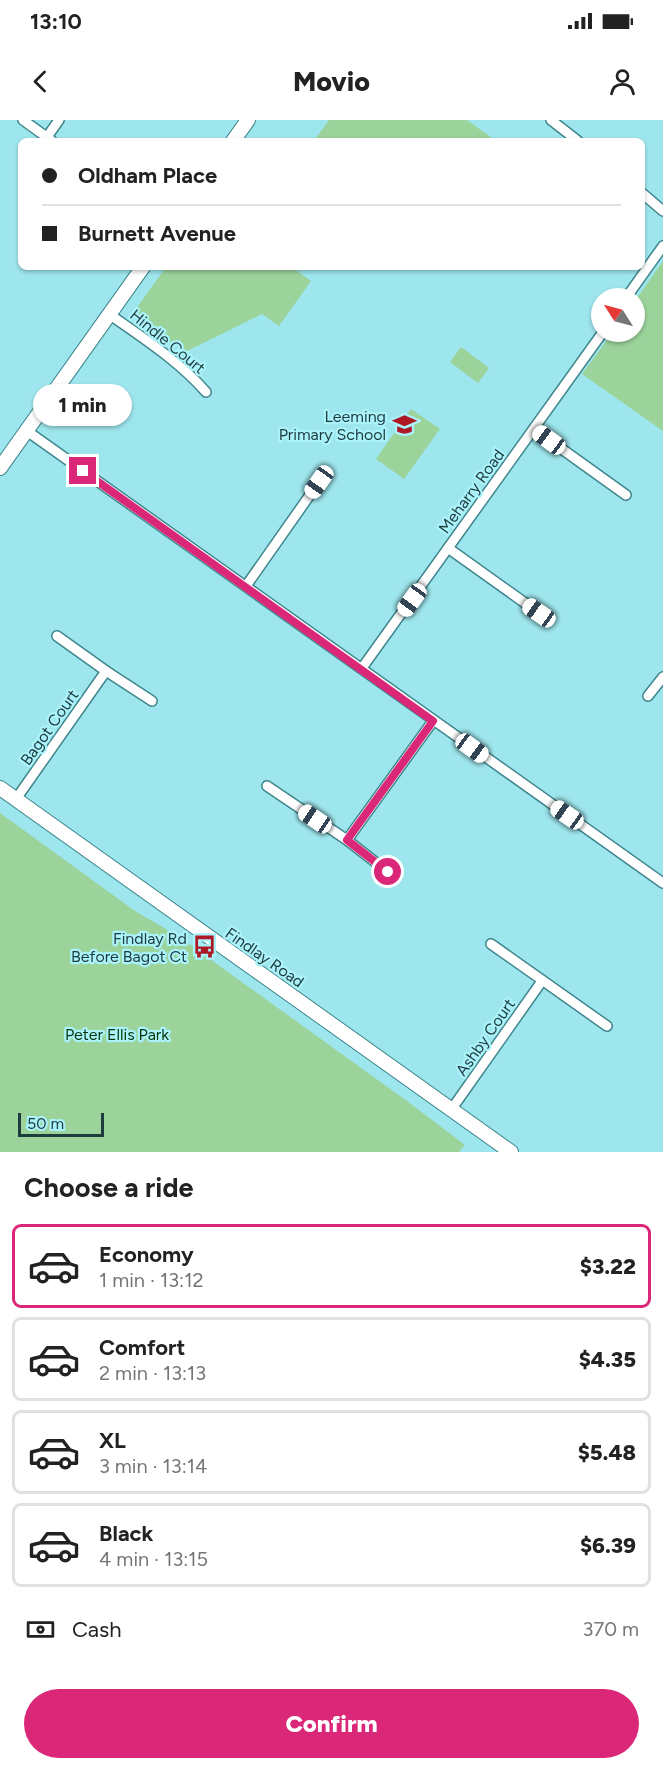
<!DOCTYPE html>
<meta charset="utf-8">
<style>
body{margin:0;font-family:Figtree,sans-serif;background:#f6f6f6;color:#222;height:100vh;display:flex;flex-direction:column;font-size:22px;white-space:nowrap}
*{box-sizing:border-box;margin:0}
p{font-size:20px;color:#767676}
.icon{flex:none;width:33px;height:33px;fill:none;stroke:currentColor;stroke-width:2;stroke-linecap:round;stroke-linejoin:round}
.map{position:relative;height:1032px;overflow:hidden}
.drawer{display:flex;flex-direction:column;background:#fff;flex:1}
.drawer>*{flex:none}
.top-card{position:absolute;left:18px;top:18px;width:627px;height:132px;border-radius:9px;box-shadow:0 2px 4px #0004;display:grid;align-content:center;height:132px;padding:0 24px;background:#fff}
.needle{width:39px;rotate:306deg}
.fabs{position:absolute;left:591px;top:168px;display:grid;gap:12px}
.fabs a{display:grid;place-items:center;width:54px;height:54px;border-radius:50%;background:#fff;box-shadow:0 2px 4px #0004;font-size:30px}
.scale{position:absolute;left:18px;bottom:15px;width:86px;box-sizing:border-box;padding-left:6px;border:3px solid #1e3b3e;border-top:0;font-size:16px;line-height:21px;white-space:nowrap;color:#1e3b3e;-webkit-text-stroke:4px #abf3fb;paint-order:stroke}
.end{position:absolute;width:27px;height:27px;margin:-14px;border:8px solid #db2777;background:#fff;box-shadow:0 0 0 3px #fff}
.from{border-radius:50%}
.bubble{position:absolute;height:42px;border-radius:21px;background:#fff;box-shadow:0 2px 4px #0004;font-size:20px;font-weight:800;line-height:42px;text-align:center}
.car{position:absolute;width:18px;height:36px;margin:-18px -9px;border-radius:8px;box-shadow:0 0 4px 2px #0007;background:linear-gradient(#fff 24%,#345 0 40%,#fff 0 76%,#345 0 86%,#fff 0)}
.top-card b{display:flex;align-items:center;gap:21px;height:57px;font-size:22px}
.top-card b+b{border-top:2px solid #e0e0e0}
.top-card i{width:15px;height:15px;background:#222}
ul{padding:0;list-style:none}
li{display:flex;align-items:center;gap:18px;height:84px;margin:0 12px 9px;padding:0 12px;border:3px solid #e0e0e0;border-radius:9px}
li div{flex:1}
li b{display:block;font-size:22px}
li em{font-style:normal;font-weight:800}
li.active{border-color:#db2777}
li>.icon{width:54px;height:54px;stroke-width:1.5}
h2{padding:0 24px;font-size:27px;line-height:72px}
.pay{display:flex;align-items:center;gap:15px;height:66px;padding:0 24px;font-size:22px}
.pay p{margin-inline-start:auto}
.button{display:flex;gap:12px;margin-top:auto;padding:12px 24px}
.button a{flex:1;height:69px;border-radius:36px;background:#db2777;color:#fff;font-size:24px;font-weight:800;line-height:69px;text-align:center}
.status{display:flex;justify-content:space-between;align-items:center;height:42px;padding:0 30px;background:#fff;direction:ltr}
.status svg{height:16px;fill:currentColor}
header{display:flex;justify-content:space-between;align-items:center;height:78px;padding:0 24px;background:#fff;font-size:27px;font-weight:800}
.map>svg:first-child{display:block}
.green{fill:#9bd39b}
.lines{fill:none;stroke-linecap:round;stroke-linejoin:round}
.minor-casing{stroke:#3f868d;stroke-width:12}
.secondary-casing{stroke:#3f868d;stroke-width:16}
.minor{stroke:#fff;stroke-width:9}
.secondary{stroke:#fff;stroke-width:14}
.route{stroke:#db2777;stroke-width:8}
.labels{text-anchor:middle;stroke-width:4.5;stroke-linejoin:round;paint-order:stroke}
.street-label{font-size:16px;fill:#1e3b3e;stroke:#abf3fb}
.poi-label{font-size:16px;fill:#1e3b3e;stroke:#abf3fb;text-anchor:end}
.park-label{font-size:16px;fill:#06360b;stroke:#abf3fb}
</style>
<div class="status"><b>13:10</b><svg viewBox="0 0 49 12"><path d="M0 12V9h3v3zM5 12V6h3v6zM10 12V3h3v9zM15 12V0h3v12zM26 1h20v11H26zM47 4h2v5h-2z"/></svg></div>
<header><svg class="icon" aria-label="back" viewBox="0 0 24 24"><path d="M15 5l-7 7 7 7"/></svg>Movio<svg class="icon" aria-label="person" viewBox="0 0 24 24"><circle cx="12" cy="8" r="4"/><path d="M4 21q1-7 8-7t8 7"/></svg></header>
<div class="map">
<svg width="663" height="1032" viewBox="0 0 663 1032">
<rect width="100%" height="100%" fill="#9ee6ed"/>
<g class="green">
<polygon points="329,0 467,0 496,21 314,21"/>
<polygon points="663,141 663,311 582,254 613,212 634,212 635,181"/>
<polygon points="166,147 295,147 294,149 311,161 279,206 262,194 185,232 140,201 138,186"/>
<polygon points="461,227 489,248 478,263 450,242"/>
<polygon points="411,289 440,309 404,359 376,339"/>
<polygon points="0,693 135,791 178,816 407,981 465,1025 459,1032 0,1032"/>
</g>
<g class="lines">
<defs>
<g id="minor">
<polyline points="23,0 52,21"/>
<polyline points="551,0 578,21"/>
<polyline points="47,17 59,0"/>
<polyline points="642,73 663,91"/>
<polyline points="626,178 663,126"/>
<path d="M 109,194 C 143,218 179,241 206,272"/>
<polyline points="534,309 626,375"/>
<polyline points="27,311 663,763"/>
<polyline points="448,428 539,493"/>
<polyline points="246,466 319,362"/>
<polyline points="57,516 106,551 152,581"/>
<polyline points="362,548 603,212"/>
<polyline points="648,576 663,557"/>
<polyline points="267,666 347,720 388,752"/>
<polyline points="16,679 106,551"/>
<polyline points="347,720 433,601"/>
<polyline points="491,824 607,906"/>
<polyline points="451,990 542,861"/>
</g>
<g id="secondary">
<polyline points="233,21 248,0"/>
<polyline points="0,348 143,147"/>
<polyline points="0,668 511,1032"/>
</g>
</defs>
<use href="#minor" class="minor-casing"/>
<use href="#secondary" class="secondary-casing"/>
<use href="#minor" class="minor"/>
<use href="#secondary" class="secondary"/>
</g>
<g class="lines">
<polyline class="route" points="83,351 433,601 347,720 388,752"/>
</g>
<defs>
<symbol id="school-bare" viewBox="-9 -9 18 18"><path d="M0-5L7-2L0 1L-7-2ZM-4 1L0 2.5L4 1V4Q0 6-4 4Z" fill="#ad1a25" stroke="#abf3fb" stroke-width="2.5" paint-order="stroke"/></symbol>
<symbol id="bus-bare" viewBox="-9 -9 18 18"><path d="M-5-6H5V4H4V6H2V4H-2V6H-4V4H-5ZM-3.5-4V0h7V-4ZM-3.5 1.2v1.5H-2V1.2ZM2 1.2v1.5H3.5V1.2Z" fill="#ad1a25" stroke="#abf3fb" stroke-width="2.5" paint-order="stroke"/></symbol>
</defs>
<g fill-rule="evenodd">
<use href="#school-bare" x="388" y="288" width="33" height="33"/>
<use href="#bus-bare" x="188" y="810" width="33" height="33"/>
</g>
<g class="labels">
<g class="street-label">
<text transform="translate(168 221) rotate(39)" y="6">Hindle Court</text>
<text transform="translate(471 371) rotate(-54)" y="6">Meharry Road</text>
<text transform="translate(49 607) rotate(-55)" y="6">Bagot Court</text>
<text transform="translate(265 837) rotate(35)" y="6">Findlay Road</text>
<text transform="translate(485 917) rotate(-55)" y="6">Ashby Court</text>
</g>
<g class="poi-label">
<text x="386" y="302">Leeming<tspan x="386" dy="18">Primary School</tspan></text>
<text x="187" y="824">Findlay Rd<tspan x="187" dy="18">Before Bagot Ct</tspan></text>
</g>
<g class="park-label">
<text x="117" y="920">Peter Ellis Park</text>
</g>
</g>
</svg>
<div class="fabs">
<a><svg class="needle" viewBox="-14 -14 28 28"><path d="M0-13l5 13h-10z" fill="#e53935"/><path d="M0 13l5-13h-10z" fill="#767676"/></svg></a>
</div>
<div class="scale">50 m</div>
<i class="end from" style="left:388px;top:752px"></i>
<i class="end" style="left:83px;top:351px"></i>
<div class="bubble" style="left:33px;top:264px;width:99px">1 min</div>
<i class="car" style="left:549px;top:320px;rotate:306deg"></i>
<i class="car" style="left:319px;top:362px;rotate:215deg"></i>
<i class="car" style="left:412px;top:480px;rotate:216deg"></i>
<i class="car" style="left:539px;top:493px;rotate:305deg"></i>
<i class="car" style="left:472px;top:628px;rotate:126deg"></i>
<i class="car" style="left:567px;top:695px;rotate:305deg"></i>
<i class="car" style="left:315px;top:699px;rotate:304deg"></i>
<div class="top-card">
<b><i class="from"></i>Oldham Place</b>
<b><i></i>Burnett Avenue</b>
</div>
</div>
<section class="drawer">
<h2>Choose a ride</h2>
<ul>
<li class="active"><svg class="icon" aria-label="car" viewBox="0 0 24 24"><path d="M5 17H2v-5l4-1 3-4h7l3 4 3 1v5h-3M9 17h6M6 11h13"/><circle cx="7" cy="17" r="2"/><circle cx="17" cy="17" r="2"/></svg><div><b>Economy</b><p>1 min · 13:12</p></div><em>$3.22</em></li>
<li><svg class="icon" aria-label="car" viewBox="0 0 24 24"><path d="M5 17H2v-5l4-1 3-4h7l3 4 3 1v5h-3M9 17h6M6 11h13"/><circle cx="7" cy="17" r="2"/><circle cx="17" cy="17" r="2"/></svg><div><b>Comfort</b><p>2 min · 13:13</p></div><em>$4.35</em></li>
<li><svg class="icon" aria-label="car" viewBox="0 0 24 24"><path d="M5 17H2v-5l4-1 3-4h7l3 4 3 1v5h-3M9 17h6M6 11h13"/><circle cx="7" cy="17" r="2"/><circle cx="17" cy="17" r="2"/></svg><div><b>XL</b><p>3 min · 13:14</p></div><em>$5.48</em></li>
<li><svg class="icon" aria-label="car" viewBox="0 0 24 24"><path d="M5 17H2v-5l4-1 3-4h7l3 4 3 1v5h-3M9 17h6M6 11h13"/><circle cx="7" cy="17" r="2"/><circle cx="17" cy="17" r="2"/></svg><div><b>Black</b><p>4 min · 13:15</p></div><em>$6.39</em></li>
</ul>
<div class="pay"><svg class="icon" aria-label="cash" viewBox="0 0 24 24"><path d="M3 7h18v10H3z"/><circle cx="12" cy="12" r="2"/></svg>Cash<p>370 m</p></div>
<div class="button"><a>Confirm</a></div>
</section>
